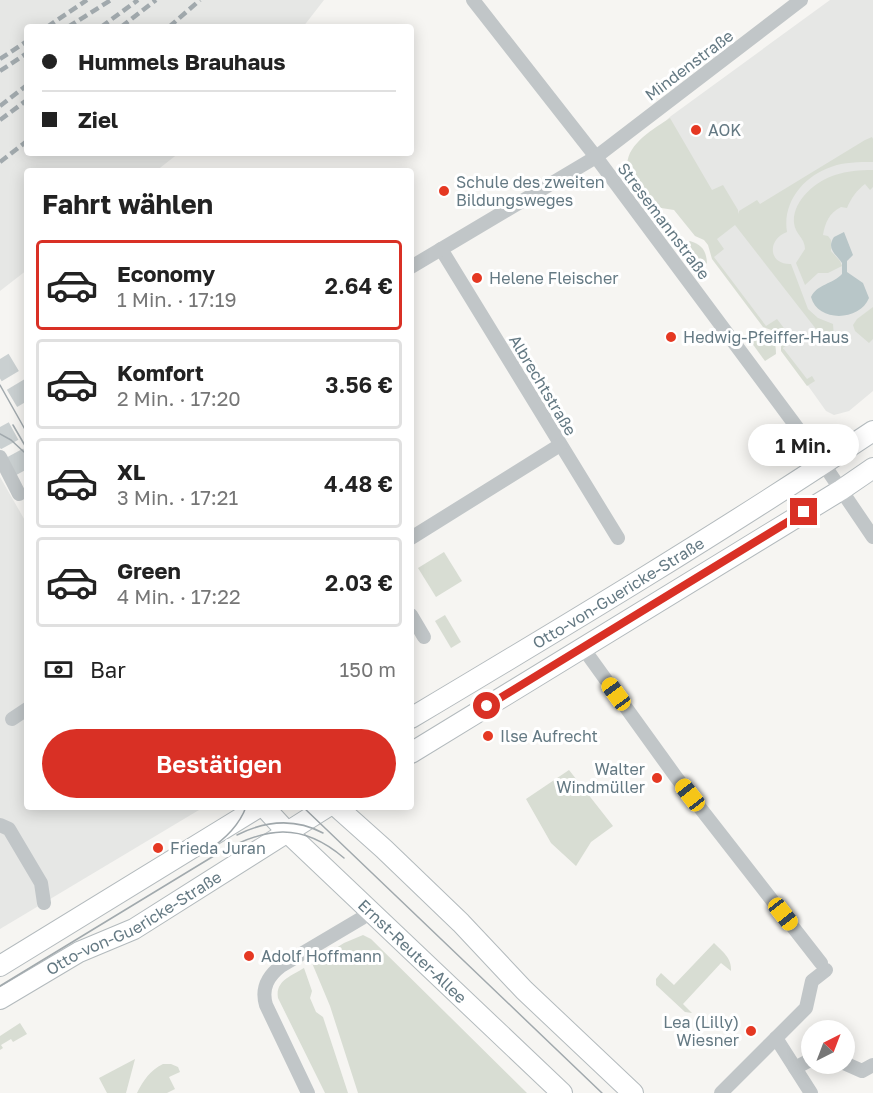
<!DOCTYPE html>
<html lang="de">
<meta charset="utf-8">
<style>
body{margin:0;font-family:"Golos Text",sans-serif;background:#f6f6f6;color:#222;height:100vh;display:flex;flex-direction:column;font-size:22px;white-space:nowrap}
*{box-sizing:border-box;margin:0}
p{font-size:20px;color:#767676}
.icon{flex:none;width:33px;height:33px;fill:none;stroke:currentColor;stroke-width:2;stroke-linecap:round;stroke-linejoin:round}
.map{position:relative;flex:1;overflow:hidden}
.panel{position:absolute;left:24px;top:168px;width:390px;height:642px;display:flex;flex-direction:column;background:#fff;border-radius:6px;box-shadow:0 3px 15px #0003}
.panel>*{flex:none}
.hud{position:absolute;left:24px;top:24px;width:390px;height:132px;border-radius:6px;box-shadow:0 3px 15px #0003;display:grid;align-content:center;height:132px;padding:0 18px;background:#fff}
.needle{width:39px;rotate:42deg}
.controls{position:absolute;left:801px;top:1020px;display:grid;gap:12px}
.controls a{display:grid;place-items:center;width:54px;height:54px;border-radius:50%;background:#fff;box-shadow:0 3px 15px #0003;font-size:30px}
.end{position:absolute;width:27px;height:27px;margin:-14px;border:8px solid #d93025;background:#fff;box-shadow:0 0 0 3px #fff}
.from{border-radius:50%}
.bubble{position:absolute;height:42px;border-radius:21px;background:#fff;box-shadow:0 3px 15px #0003;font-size:20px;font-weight:600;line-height:42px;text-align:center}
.car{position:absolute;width:18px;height:36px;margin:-18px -9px;border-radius:8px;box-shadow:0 0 4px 2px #0007;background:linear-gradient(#f5c518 24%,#345 0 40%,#f5c518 0 76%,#345 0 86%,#f5c518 0)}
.hud b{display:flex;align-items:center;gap:21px;height:57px;font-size:22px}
.hud b+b{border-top:2px solid #e0e0e0}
.hud i{width:15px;height:15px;background:#222}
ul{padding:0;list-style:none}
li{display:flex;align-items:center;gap:18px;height:90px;margin:0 12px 9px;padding:0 6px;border:3px solid #e0e0e0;border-radius:6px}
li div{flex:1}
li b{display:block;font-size:22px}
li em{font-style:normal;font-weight:600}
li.active{border-color:#d93025}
li>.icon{width:54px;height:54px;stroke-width:1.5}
h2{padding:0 18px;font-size:27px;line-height:72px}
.pay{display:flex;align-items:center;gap:15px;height:66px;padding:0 18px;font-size:22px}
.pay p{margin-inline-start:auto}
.primary-button{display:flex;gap:12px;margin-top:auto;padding:12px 18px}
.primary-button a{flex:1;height:69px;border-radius:36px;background:#d93025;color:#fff;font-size:24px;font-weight:600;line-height:69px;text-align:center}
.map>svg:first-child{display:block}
.built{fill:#e6e7e5}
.green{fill:#d8ddd3}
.water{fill:#b8c6c8}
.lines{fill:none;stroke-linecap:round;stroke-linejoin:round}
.secondary-tunnel{stroke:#cad0d1;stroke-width:20;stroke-dasharray:20 10;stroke-linecap:butt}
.secondary-casing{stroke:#b3babd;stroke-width:22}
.street{stroke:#c1c6c8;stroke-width:14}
.secondary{stroke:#fff;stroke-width:20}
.tram{stroke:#a1a9ad;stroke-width:1.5}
.rail{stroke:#a1a9ad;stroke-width:4.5;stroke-dasharray:9 4.5;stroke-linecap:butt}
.route{stroke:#d93025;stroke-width:8}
.poi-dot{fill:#e53822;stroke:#fff;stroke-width:2}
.labels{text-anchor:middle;stroke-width:6;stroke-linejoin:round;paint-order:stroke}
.street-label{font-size:16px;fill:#647983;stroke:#fff}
.poi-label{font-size:16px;fill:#647983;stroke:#fff;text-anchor:start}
</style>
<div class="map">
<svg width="873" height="1093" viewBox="0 0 873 1093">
<rect width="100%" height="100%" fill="#f6f5f2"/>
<g class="built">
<polygon points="0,0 324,0 303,27 27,27 27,153 179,153 156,171 27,171 27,270 0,291"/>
<polygon points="830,0 873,0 873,391 849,411 834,415 826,411 784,352 782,336 763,325 714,260 709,243 637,147 671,116"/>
<polygon points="0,477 27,524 27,807 204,807 0,929"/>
</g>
<g class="green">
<path d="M 670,118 L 712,190 L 723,185 L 738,210 L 738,214 L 739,211 L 757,200 L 760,204 L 865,140 L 872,137 L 873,139 L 873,162 C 859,162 844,162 831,167 C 804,176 782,202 787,232 C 767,239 768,265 791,264 L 808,309 L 818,318 L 833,324 L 834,337 L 823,338 L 735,225 L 717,239 L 724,249 L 714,257 L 766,326 L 777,319 L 793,340 L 783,348 L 807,379 L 812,376 L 815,381 L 807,386 L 781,351 L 781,342 L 778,336 L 774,331 L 763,327 L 712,259 L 708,245 L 704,240 L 695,236 L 674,210 L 655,207 C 647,197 638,187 631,177 C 616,150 652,130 670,118 Z"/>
<path d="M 873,170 L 873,187 L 870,190 L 865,184 C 857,190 851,198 847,208 L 841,207 C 829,213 825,223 823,235 L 828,236 L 831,240 L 831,251 L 840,261 L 842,266 L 828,273 L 818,273 L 805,285 L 796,263 L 805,249 C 805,238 795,234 794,223 C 792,201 816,181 835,175 C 847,171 860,170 873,170 Z"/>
<path d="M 690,241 C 702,245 706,250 707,263 L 697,271 L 679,248 Z"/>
<polygon points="873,307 873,339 869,343 855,331 853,325 857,319"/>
<path d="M 759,332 C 772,335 776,340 776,354 L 765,361 L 749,339 Z"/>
<polygon points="444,552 462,581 436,597 418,568"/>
<polygon points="445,615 461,642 451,648 435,621"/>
<polygon points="569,770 613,826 591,842 576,866 551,843 526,799"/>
<polygon points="363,935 371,939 527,1093 358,1093 330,1006 312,963 344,943"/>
<path d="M 714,943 C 722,951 732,958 731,971 L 721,963 L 683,1004 L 692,1013 L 685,1012 L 656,985 L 656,979 L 661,973 L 674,985 Z"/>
<path d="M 304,968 L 312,991 L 310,998 L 316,1012 L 323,1017 L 348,1093 L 325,1093 L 278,998 C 275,981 291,976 304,968 Z"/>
<polygon points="20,1023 27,1034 13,1042 11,1039 1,1045 3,1048 0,1050 0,1036"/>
<polygon points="135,1059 126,1093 107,1093 99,1078"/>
<path d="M 163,1064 L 171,1064 L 178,1067 L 180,1072 L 169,1077 L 175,1089 L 167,1093 L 137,1093 C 143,1081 150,1070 163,1064 Z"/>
</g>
<path class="water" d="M 844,232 L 853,255 L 847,261 L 847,272 L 863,283 L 869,298 C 860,321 818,323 811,297 C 817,284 833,284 842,274 L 842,263 C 836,254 826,249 834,237 Z"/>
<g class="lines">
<g class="secondary-tunnel">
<polyline points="0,359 27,404"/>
<polyline points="0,427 27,476"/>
</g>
<defs>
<g id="secondary">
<path id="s1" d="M 411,718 C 567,625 722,532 873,431"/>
<polyline points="411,753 841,490 873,468"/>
<path id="s2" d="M 264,807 L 288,833 L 562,1093"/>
<polyline points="337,807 384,849 461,923 524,990 633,1093"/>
<polyline points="0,966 259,807"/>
<path id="s3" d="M 0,999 L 79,952 L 134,929 L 327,807"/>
</g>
</defs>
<use href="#secondary" class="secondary-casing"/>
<g class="street">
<polyline points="473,0 596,157 816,453 873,537"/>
<polyline points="441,249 618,538"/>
<polyline points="411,267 596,157 801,0"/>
<polyline points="0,457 19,494"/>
<polyline points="411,538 560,445"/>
<polyline points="411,615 424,637"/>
<polyline points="583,648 676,777 821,963"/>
<polyline points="12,719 27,709"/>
<polyline points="0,825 9,829 41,883 44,903"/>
<polyline points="776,1038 811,1093"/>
<polyline points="844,1063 862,1071 873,1065"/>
<polyline points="795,1068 812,1059"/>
<path d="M 308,1093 L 266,1005 C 261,988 268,976 281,966 L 362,918 L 370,910"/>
<polyline points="721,1093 806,1008 812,981 826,970"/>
</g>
<use href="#secondary" class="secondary"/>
<g class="tram">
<polyline points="0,385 27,433"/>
<polyline points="13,425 27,449"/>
<polyline points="0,434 11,440 24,452"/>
<polyline points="303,807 602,1093"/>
<path d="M 237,835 C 265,821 295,818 323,833"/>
<path d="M 207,851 C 224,840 239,826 246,807"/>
<path d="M 0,986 L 217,854 C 265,827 301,821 344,858"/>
</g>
<g class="rail">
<polyline points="47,27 87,0"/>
<polyline points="68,27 111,0"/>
<polyline points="101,27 138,0"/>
<polyline points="121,27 156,0"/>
<polyline points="169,27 200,0"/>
<polyline points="0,59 27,41"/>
<polyline points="0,71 27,53"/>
<polyline points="0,106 27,85"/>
<polyline points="0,120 27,100"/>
<polyline points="0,162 27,141"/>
</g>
</g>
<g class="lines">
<polyline class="route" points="487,706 804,512"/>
</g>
<g class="poi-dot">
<circle cx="696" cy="130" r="6"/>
<circle cx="444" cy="191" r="6"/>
<circle cx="477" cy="278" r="6"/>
<circle cx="671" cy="337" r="6"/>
<circle cx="488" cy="736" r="6"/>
<circle cx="657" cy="778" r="6"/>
<circle cx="158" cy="848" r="6"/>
<circle cx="249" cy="956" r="6"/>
<circle cx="751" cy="1031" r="6"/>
</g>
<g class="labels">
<g class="street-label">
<text transform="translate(689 65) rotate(-37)" y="6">Mindenstraße</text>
<text transform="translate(664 221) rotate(53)" y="6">Stresemannstraße</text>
<text transform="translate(543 385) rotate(59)" y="6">Albrechtstraße</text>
<text dy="6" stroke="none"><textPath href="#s1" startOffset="242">Otto-von-Guericke-Straße</textPath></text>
<text dy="6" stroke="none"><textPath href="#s3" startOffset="154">Otto-von-Guericke-Straße</textPath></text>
<text dy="6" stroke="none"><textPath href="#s2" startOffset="207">Ernst-Reuter-Allee</textPath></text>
</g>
<g class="poi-label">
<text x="708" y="136">AOK</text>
<text x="456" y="188">Schule des zweiten<tspan x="456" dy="18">Bildungsweges</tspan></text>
<text x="489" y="284">Helene Fleischer</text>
<text x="683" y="343">Hedwig-Pfeiffer-Haus</text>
<text x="500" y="742">Ilse Aufrecht</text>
<text x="645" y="775" text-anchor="end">Walter<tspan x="645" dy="18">Windmüller</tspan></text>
<text x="170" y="854">Frieda Juran</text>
<text x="261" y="962">Adolf Hoffmann</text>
<text x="739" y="1028" text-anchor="end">Lea (Lilly)<tspan x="739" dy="18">Wiesner</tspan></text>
</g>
</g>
</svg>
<div class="controls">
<a><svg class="needle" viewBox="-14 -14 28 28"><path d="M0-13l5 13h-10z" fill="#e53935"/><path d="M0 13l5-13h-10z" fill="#767676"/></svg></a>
</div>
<i class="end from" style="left:487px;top:706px"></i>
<i class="end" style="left:804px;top:512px"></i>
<div class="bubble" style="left:748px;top:424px;width:111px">1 Min.</div>
<i class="car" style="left:616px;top:694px;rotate:324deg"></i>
<i class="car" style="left:690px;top:795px;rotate:322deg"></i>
<i class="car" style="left:783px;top:914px;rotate:142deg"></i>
<div class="hud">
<b><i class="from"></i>Hummels Brauhaus</b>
<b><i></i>Ziel</b>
</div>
<section class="panel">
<h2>Fahrt wählen</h2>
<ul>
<li class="active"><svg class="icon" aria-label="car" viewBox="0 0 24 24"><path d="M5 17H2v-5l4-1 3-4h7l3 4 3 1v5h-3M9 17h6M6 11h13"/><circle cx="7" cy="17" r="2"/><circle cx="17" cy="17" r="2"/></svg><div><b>Economy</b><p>1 Min. · 17:19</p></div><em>2.64 €</em></li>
<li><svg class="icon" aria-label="car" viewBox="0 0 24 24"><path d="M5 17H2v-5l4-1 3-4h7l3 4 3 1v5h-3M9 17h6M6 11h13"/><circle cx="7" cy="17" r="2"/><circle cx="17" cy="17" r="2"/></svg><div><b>Komfort</b><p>2 Min. · 17:20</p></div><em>3.56 €</em></li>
<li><svg class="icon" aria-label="car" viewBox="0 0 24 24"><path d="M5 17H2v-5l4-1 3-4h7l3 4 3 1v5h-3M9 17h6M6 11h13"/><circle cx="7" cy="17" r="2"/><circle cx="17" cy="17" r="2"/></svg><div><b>XL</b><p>3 Min. · 17:21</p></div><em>4.48 €</em></li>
<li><svg class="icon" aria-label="car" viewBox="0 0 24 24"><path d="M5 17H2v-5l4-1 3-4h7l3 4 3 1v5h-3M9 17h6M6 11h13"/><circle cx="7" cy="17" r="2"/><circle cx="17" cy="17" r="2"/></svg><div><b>Green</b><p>4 Min. · 17:22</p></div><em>2.03 €</em></li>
</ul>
<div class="pay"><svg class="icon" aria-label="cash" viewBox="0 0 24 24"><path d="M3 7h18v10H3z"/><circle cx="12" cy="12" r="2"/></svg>Bar<p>150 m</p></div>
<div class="primary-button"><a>Bestätigen</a></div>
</section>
</div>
